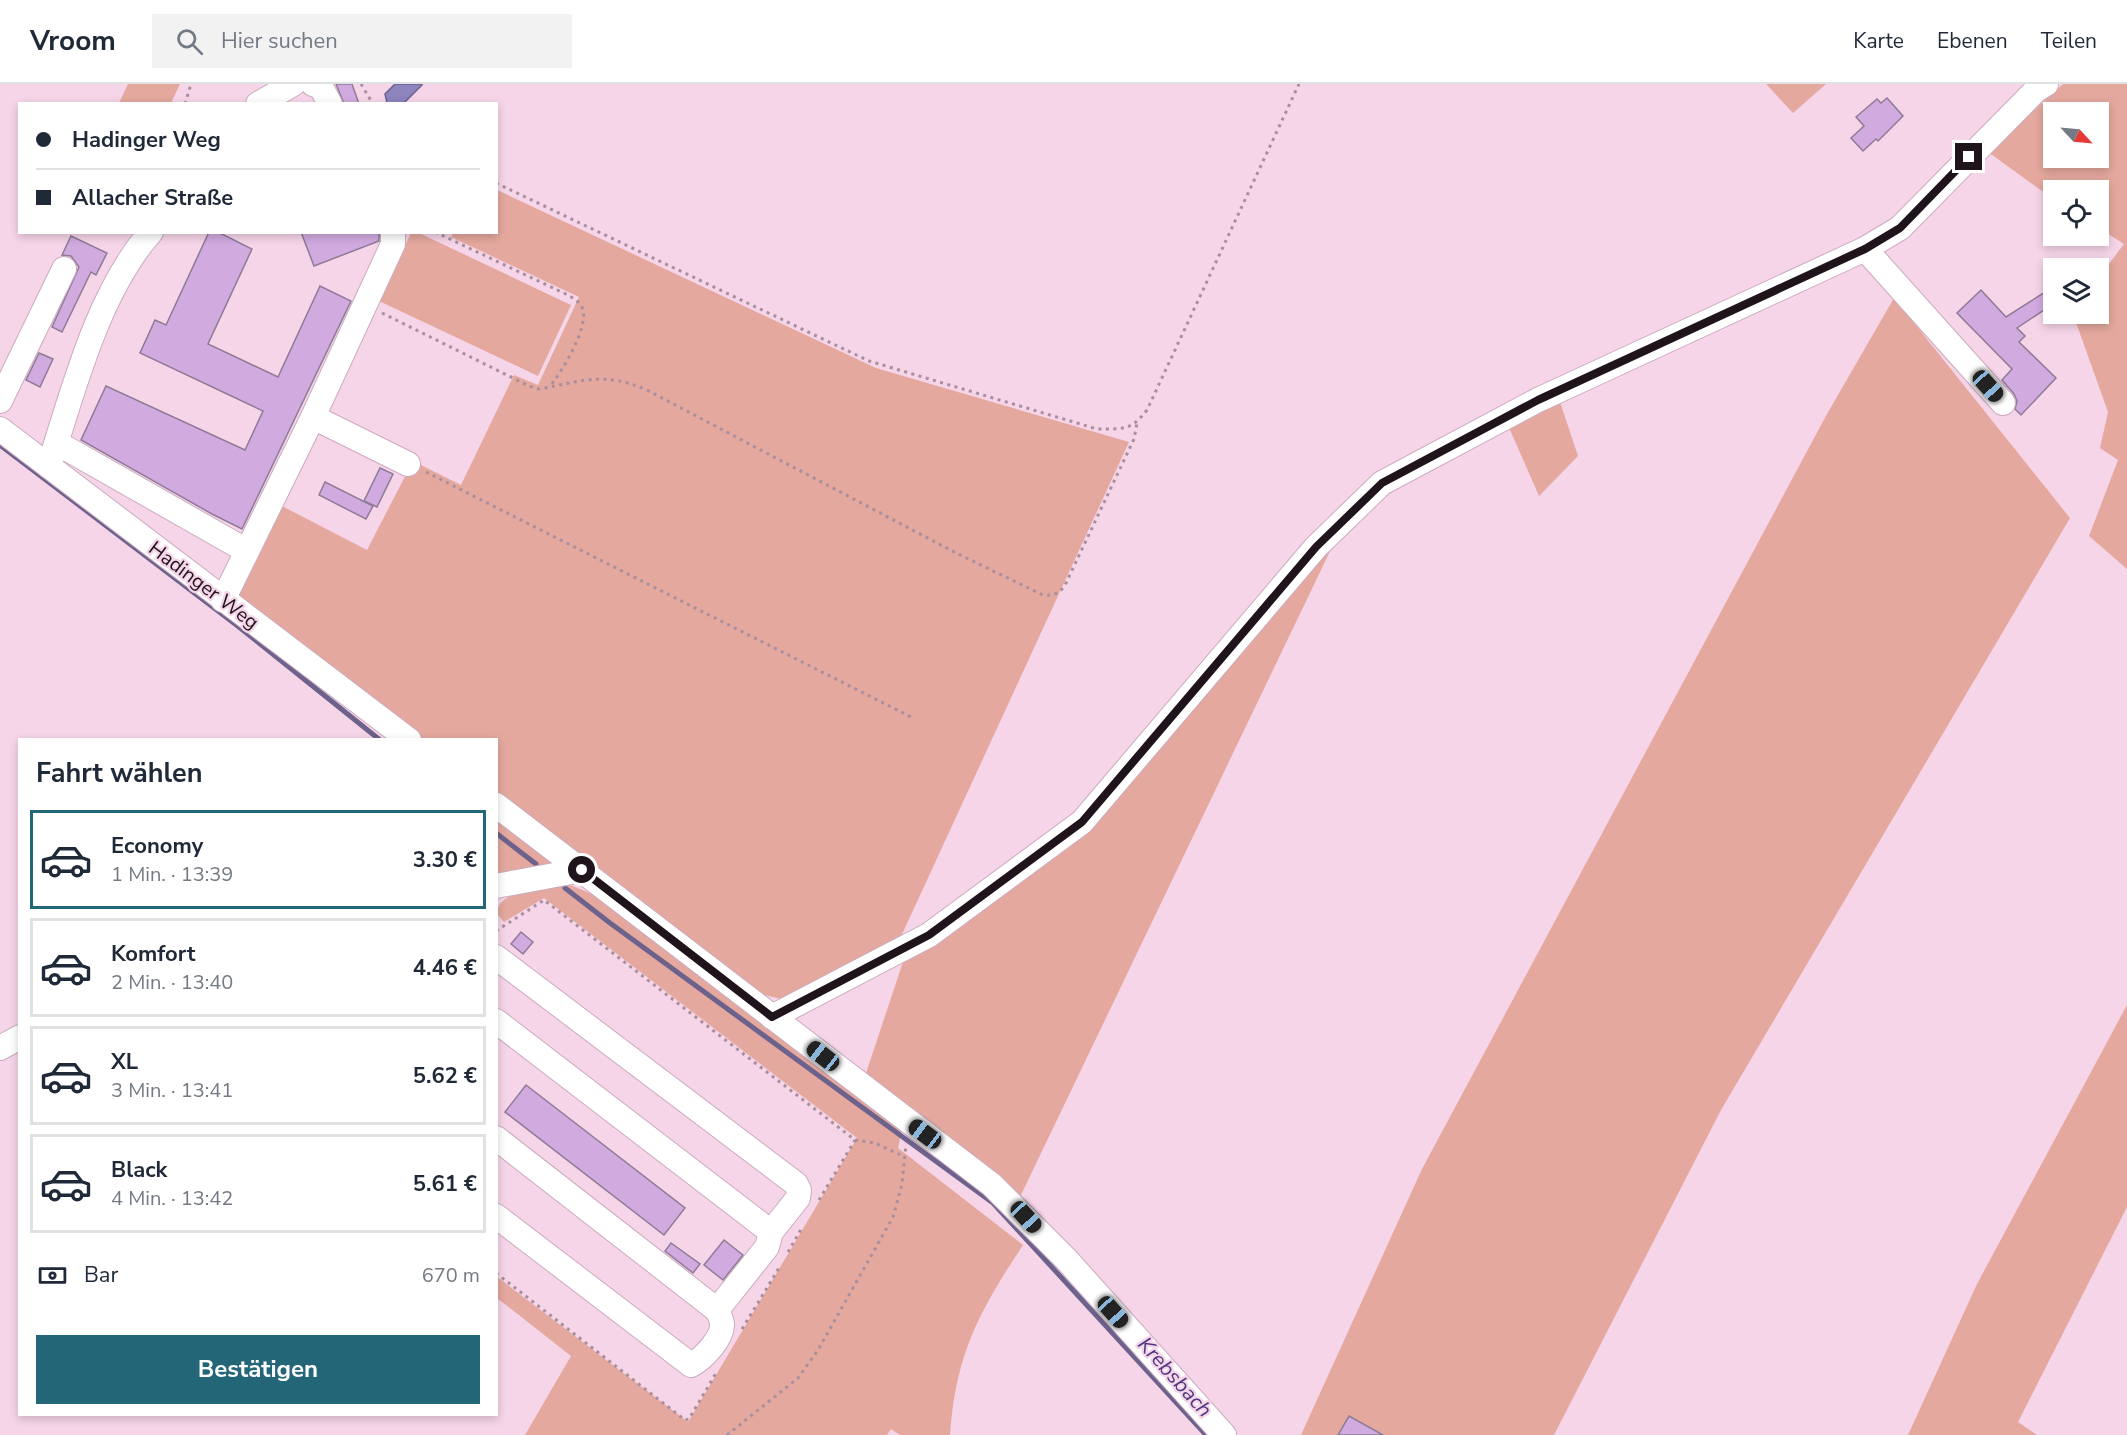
<!DOCTYPE html>
<html lang="de">
<meta charset="utf-8">
<style>
body{margin:0;font-family:"Nunito Sans",sans-serif;background:#f2f2f3;color:#1f2937;height:100vh;display:flex;flex-direction:column;font-size:22px;white-space:nowrap}
*{box-sizing:border-box;margin:0}
p{font-size:20px;color:#747a83}
.icon{flex:none;width:33px;height:33px;fill:none;stroke:currentColor;stroke-width:2;stroke-linecap:round;stroke-linejoin:round}
.map{position:relative;flex:1;overflow:hidden}
.sheet{position:absolute;left:18px;top:654px;width:480px;height:678px;display:flex;flex-direction:column;background:#fff;border-radius:0px;box-shadow:0 3px 9px #0003}
.sheet>*{flex:none}
.guide{position:absolute;left:18px;top:18px;width:480px;height:132px;border-radius:0px;box-shadow:0 3px 9px #0003;display:grid;align-content:center;height:132px;padding:0 18px;background:#fff}
.needle{width:39px;rotate:116deg}
.fabs{position:absolute;left:2043px;top:18px;display:grid;gap:12px}
.fabs a{display:grid;place-items:center;width:66px;height:66px;border-radius:0px;background:#fff;box-shadow:0 3px 9px #0003;font-size:30px}
.end{position:absolute;width:27px;height:27px;margin:-14px;border:8px solid #1f141b;background:#fff;box-shadow:0 0 0 3px #fff}
.from{border-radius:50%}
.car{position:absolute;width:18px;height:36px;margin:-18px -9px;border-radius:8px;box-shadow:0 0 4px 2px #0007;background:linear-gradient(#222 24%,#8ab4d8 0 40%,#222 0 76%,#8ab4d8 0 86%,#222 0)}
.guide b{display:flex;align-items:center;gap:21px;height:57px;font-size:22px}
.guide b+b{border-top:2px solid #e0e1e3}
.guide i{width:15px;height:15px;background:#1f2937}
ul{padding:0;list-style:none}
li{display:flex;align-items:center;gap:18px;height:99px;margin:0 12px 9px;padding:0 6px;border:3px solid #e0e1e3;border-radius:0px}
li div{flex:1}
li b{display:block;font-size:22px}
li em{font-style:normal;font-weight:700}
li.on{border-color:#226678}
li>.icon{width:54px;height:54px;stroke-width:1.5}
h2{padding:0 18px;font-size:27px;line-height:72px}
.pay{display:flex;align-items:center;gap:15px;height:66px;padding:0 18px;font-size:22px}
.pay p{margin-inline-start:auto}
.action{display:flex;gap:12px;margin-top:auto;padding:12px 18px}
.action a{flex:1;height:69px;border-radius:0px;background:#226678;color:#fff;font-size:24px;font-weight:700;line-height:69px;text-align:center}
header{display:flex;align-items:center;gap:36px;box-sizing:border-box;height:84px;padding:0 30px;background:#fff;border-bottom:2px solid #e0e1e3}
header strong{font-size:28px}
nav{display:flex;gap:33px;margin-inline-start:auto;font-size:21px}
.search{width:420px;height:54px;background:#f2f2f3;display:flex;align-items:center;gap:15px;box-sizing:border-box;padding:0 21px;border-radius:0px;color:#747a83;font-size:22px}
.map>svg:first-child{display:block}
.green{fill:#e4a89e;fill-rule:evenodd}
.water{fill:#8d83bd;stroke:#6c628c;stroke-width:1.5}
.lines{fill:none;stroke-linecap:round;stroke-linejoin:round}
.stream{stroke:#6c628c;stroke-width:5}
.building{fill:#d1aae0;stroke:#8e7b96;stroke-width:1.5}
.minor-casing{stroke:#cbabbf;stroke-width:26}
.path{stroke:#a88f9e;stroke-width:3;stroke-dasharray:3 4.5;stroke-linecap:butt}
.minor{stroke:#fff;stroke-width:24}
.route{stroke:#1f141b;stroke-width:8}
.labels{text-anchor:middle;stroke-width:4.5;stroke-linejoin:round;paint-order:stroke}
.street-label{font-size:20px;fill:#1f141b;stroke:#f6d5e9}
.water-label{font-size:21px;font-style:italic;fill:#4b3981;stroke:#f6d5e9}
</style>
<header>
<strong>Vroom</strong>
<div class="search"><svg class="icon" aria-label="search" viewBox="0 0 24 24"><circle cx="10" cy="10" r="6"/><path d="M15 15l6 6"/></svg>Hier suchen</div>
<nav><a>Karte</a><a>Ebenen</a><a>Teilen</a></nav>
</header>
<div class="map">
<svg width="2127" height="1351" viewBox="0 0 2127 1351">
<rect width="100%" height="100%" fill="#f6d5e9"/>
<g class="green">
<polygon points="128,0 180,0 171,19 119,19"/>
<polygon points="1766,0 1826,0 1793,29"/>
<path d="M 2063,0 L 2127,0 L 2127,485 L 2089,452 L 2118,376 L 2100,364 L 2108,328 L 2073,230 L 2098,230 L 2099,193 L 2124,160 L 2099,144 L 2098,106 L 2054,106 L 2053,115 L 1988,68 ZM 2054,28 L 2098,28 L 2098,74 L 2054,74 Z"/>
<polygon points="497,106 876,284 1129,358 898,859 790,917 755,909 497,713 496,656 421,655 233,512 282,422 367,466 413,377 461,401 514,291 538,301 579,213 451,153 453,149 496,148"/>
<polygon points="417,148 571,221 538,292 379,217 411,149"/>
<polygon points="1894,214 2070,434 1721,1026 1554,1351 1301,1351 1422,1085 1827,330"/>
<polygon points="1559,315 1578,372 1539,412 1507,339"/>
<polygon points="1344,438 1020,1113 865,992 903,878 1089,746"/>
<polygon points="497,730 563,781 497,794"/>
<path d="M 570,801 L 592,810 L 903,1041 L 898,1064 L 1023,1161 C 979,1228 956,1269 950,1351 L 900,1351 L 891,1345 L 887,1351 L 525,1351 L 571,1272 L 497,1214 L 496,1192 L 688,1338 L 857,1054 L 544,814 L 504,838 L 497,830 C 497,804 551,803 570,801 Z"/>
<polygon points="2127,921 2127,1123 2018,1338 2037,1351 1908,1351 1977,1200"/>
</g>
<polygon class="water" points="395,0 422,0 422,1 404,19 387,19 385,10"/>
<g class="lines">
<g class="stream">
<polyline points="0,361 239,543 380,656"/>
<polyline points="496,749 536,780"/>
<polyline points="565,804 610,839 993,1119 1206,1351"/>
</g>
</g>
<g class="building">
<polygon points="336,0 352,0 359,20 344,20"/>
<polygon points="1887,14 1903,32 1878,57 1876,55 1863,67 1851,54 1864,42 1856,33 1877,15 1881,19"/>
<polygon points="209,148 218,148 252,165 208,260 278,293 320,202 351,217 242,445 212,430 81,356 106,302 245,366 263,327 140,269 155,236 166,241"/>
<polygon points="301,148 379,148 379,157 314,182"/>
<polygon points="71,152 107,169 96,191 91,188 62,248 52,243 79,183 71,172 62,171"/>
<polygon points="1981,206 2006,233 2045,208 2053,220 2017,244 2025,252 2019,258 2056,294 2021,331 2015,325 2017,317 2014,310 2002,296 2012,285 1957,229"/>
<polygon points="39,269 53,275 40,303 26,296"/>
<polygon points="380,384 393,390 377,423 364,417"/>
<polygon points="325,398 373,422 366,435 319,411"/>
<polygon points="521,848 533,858 523,870 511,860"/>
<polygon points="526,1001 685,1124 664,1151 505,1028"/>
<polygon points="724,1156 743,1171 723,1196 704,1181"/>
<polygon points="671,1159 700,1180 693,1189 665,1167"/>
<polygon points="1349,1332 1383,1351 1338,1351"/>
</g>
<g class="lines">
<defs>
<g id="minor">
<polyline points="313,0 321,3 330,20"/>
<polyline points="258,20 293,0"/>
<polyline points="1865,165 2003,319"/>
<polyline points="0,317 64,185"/>
<polyline points="313,333 408,380"/>
<polyline points="0,345 409,656"/>
<polyline points="57,359 247,467"/>
<path d="M 49,382 C 73,307 98,208 151,148"/>
<polyline points="223,516 313,333 393,160 393,148"/>
<polyline points="496,721 992,1101 1066,1175 1224,1351"/>
<polyline points="496,802 582,786"/>
<path d="M 496,873 L 796,1100 L 799,1106 L 798,1114 L 771,1148 L 767,1163 L 717,1226 C 719,1230 722,1236 722,1240 C 723,1254 703,1275 691,1281 L 496,1132"/>
<polyline points="772,933 929,851 1082,738 1316,463 1382,399 1538,316 1865,165 1900,144 2036,6 2046,0"/>
<polyline points="496,937 771,1148"/>
<polyline points="0,964 20,953"/>
<polyline points="496,1054 717,1226"/>
</g>
</defs>
<use href="#minor" class="minor-casing"/>
<g class="path">
<polyline points="361,0 373,20"/>
<polyline points="185,20 191,0"/>
<path d="M 496,99 L 869,277 L 1097,345 C 1122,345 1131,347 1147,326 L 1299,0"/>
<path d="M 435,148 L 568,211 C 572,214 577,216 580,220 C 594,236 562,288 550,302"/>
<path d="M 382,229 L 529,302 L 539,305 C 584,297 603,287 647,306 L 958,470 L 1043,511 C 1054,512 1061,509 1066,499 L 1134,355 L 1137,339"/>
<polyline points="426,388 913,634"/>
<polyline points="496,847 544,816 855,1056 875,1059 905,1073"/>
<polyline points="819,1116 855,1056"/>
<polyline points="788,1168 803,1142"/>
<polyline points="496,1189 685,1336 689,1335 716,1289"/>
<polyline points="742,1245 779,1184"/>
<polyline points="727,1351 798,1294 818,1266 893,1133 902,1100 906,1060"/>
</g>
<use href="#minor" class="minor"/>
</g>
<g class="lines">
<polyline class="route" points="582,786 772,933 929,851 1082,738 1316,463 1382,399 1538,316 1865,165 1900,144 1969,73"/>
</g>
<g class="labels">
<g class="street-label">
<text transform="translate(204 501) rotate(37)" y="7">Hadinger Weg</text>
</g>
<g class="water-label">
<text transform="translate(1175 1293) rotate(48)" y="7">Krebsbach</text>
</g>
</g>
</svg>
<div class="fabs">
<a><svg class="needle" viewBox="-14 -14 28 28"><path d="M0-13l5 13h-10z" fill="#e53935"/><path d="M0 13l5-13h-10z" fill="#747a83"/></svg></a>
<a><svg class="icon" aria-label="locate" viewBox="0 0 24 24"><circle cx="12" cy="12" r="6"/><path d="M12 2v4M12 18v4M2 12h4M18 12h4"/></svg></a>
<a><svg class="icon" aria-label="layers" viewBox="0 0 24 24"><path d="M12 4l9 5-9 5-9-5zM3 14l9 5 9-5"/></svg></a>
</div>
<i class="end from" style="left:582px;top:786px"></i>
<i class="end" style="left:1969px;top:73px"></i>
<i class="car" style="left:1988px;top:302px;rotate:138deg"></i>
<i class="car" style="left:823px;top:972px;rotate:308deg"></i>
<i class="car" style="left:925px;top:1050px;rotate:307deg"></i>
<i class="car" style="left:1026px;top:1133px;rotate:137deg"></i>
<i class="car" style="left:1113px;top:1228px;rotate:138deg"></i>
<div class="guide">
<b><i class="from"></i>Hadinger Weg</b>
<b><i></i>Allacher Straße</b>
</div>
<section class="sheet">
<h2>Fahrt wählen</h2>
<ul>
<li class="on"><svg class="icon" aria-label="car" viewBox="0 0 24 24"><path d="M5 17H2v-5l4-1 3-4h7l3 4 3 1v5h-3M9 17h6M6 11h13"/><circle cx="7" cy="17" r="2"/><circle cx="17" cy="17" r="2"/></svg><div><b>Economy</b><p>1 Min. · 13:39</p></div><em>3.30 €</em></li>
<li><svg class="icon" aria-label="car" viewBox="0 0 24 24"><path d="M5 17H2v-5l4-1 3-4h7l3 4 3 1v5h-3M9 17h6M6 11h13"/><circle cx="7" cy="17" r="2"/><circle cx="17" cy="17" r="2"/></svg><div><b>Komfort</b><p>2 Min. · 13:40</p></div><em>4.46 €</em></li>
<li><svg class="icon" aria-label="car" viewBox="0 0 24 24"><path d="M5 17H2v-5l4-1 3-4h7l3 4 3 1v5h-3M9 17h6M6 11h13"/><circle cx="7" cy="17" r="2"/><circle cx="17" cy="17" r="2"/></svg><div><b>XL</b><p>3 Min. · 13:41</p></div><em>5.62 €</em></li>
<li><svg class="icon" aria-label="car" viewBox="0 0 24 24"><path d="M5 17H2v-5l4-1 3-4h7l3 4 3 1v5h-3M9 17h6M6 11h13"/><circle cx="7" cy="17" r="2"/><circle cx="17" cy="17" r="2"/></svg><div><b>Black</b><p>4 Min. · 13:42</p></div><em>5.61 €</em></li>
</ul>
<div class="pay"><svg class="icon" aria-label="cash" viewBox="0 0 24 24"><path d="M3 7h18v10H3z"/><circle cx="12" cy="12" r="2"/></svg>Bar<p>670 m</p></div>
<div class="action"><a>Bestätigen</a></div>
</section>
</div>
